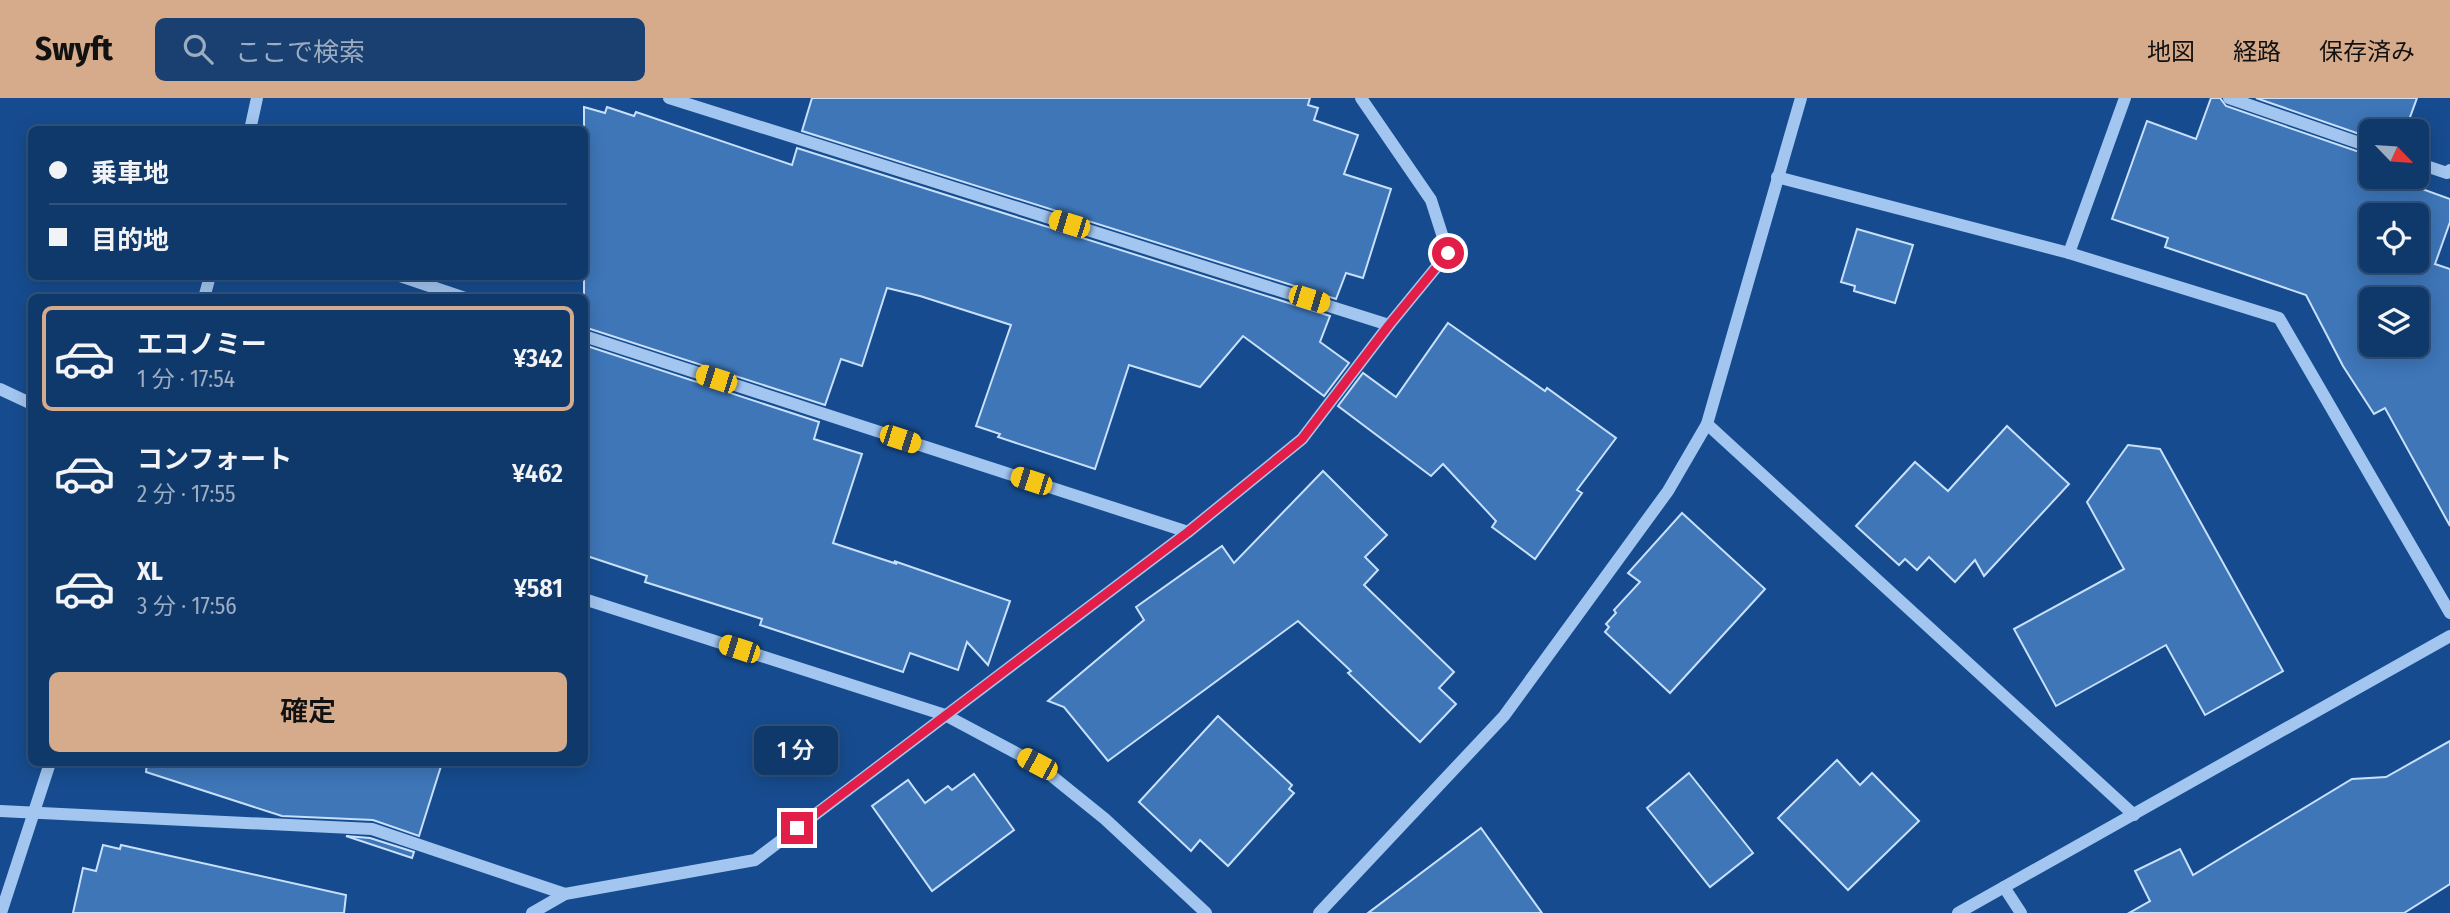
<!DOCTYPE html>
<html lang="ja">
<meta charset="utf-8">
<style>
body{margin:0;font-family:"Fira Sans Condensed","Noto Sans JP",sans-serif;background:#194071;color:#f1f3f6;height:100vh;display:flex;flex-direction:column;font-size:26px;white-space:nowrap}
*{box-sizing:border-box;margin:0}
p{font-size:23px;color:#9cacc1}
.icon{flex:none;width:38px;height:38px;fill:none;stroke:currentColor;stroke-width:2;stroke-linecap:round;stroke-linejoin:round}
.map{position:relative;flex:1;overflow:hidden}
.panel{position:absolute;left:28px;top:196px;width:560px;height:472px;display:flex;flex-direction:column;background:#10396b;border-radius:10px;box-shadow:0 4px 18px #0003,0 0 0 2px #30537e}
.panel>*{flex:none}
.top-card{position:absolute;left:28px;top:28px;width:560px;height:154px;border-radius:10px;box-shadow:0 4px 18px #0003,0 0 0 2px #30537e;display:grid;align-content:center;height:154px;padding:0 21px;background:#10396b}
.needle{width:46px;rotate:115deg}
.fabs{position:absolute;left:2359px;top:21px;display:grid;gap:14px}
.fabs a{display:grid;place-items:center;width:70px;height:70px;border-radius:10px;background:#10396b;box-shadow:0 4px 18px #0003,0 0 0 2px #30537e;font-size:35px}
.end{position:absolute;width:32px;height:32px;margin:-16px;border:9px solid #e11d48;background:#fff;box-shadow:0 0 0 4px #fff}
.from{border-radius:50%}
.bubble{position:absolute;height:49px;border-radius:10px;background:#10396b;box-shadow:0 4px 18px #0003,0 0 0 2px #30537e;font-size:23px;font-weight:600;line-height:49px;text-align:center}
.car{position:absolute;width:21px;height:42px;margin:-21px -10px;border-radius:9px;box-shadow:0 0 5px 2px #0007;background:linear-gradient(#f5c518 24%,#345 0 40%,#f5c518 0 76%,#345 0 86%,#f5c518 0)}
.top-card b{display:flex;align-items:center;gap:24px;height:66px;font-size:26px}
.top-card b+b{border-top:2px solid #30537e}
.top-card i{width:18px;height:18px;background:#f1f3f6}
ul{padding:12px 0 0;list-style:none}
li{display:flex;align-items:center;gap:21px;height:105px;margin:0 14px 10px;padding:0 7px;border:4px solid transparent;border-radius:10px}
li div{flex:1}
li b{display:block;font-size:26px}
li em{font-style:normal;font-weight:600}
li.active{border-color:#d6ab8b}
li>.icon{width:63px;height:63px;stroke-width:1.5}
.cta{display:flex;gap:14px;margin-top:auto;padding:14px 21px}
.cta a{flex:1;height:80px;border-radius:10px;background:#d6ab8b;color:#111;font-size:28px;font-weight:600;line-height:80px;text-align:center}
header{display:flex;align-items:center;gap:42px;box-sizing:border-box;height:98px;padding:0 35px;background:#d6ab8b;color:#111}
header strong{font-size:33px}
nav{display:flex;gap:38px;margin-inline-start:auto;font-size:24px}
.search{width:490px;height:63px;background:#194071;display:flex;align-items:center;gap:18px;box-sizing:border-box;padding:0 24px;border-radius:10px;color:#9cacc1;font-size:26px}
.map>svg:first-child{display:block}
.building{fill:#3e76b8;stroke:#c9e0fb;stroke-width:2;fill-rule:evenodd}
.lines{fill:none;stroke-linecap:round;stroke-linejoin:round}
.minor{stroke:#a2c6f0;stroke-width:12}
.route{stroke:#e11d48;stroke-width:9}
</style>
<header>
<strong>Swyft</strong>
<div class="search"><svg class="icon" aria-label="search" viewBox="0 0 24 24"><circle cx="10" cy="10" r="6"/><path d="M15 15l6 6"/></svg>ここで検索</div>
<nav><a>地図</a><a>経路</a><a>保存済み</a></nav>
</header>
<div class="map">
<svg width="2450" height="815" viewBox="0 0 2450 815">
<rect width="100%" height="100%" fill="#164c8f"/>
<g class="building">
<polygon points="812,0 1310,0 1308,7 1318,10 1314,22 1358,37 1344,76 1391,91 1363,180 1346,175 1336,201 802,33"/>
<path d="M 2211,0 L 2220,0 L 2226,8 L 2371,58 L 2371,79 L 2389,79 L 2450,101 L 2450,124 L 2435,166 L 2450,171 L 2450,428 L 2385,310 L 2374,316 L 2343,268 L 2306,197 L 2165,149 L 2168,140 L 2112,121 L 2147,23 L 2196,41 ZM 2371,117 L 2417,117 L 2417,163 L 2371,163 ZM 2371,201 L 2417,201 L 2417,247 L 2371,247 Z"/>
<polygon points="2256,0 2417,0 2405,33 2371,33 2371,40"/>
<polygon points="584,9 605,15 607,9 634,18 636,14 792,67 797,50 1330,218 1320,244 1349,265 1324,298 1243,238 1200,289 1129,267 1095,371 998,339 1000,336 976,328 1011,227 920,198 887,190 862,268 841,261 825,307 584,229"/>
<polygon points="1857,131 1913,147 1895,205 1854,193 1855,188 1841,184"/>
<polygon points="1448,225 1545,293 1547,290 1616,340 1577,392 1582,395 1535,461 1492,429 1496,423 1443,366 1431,378 1338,308 1363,275 1396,299"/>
<polygon points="584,247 819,324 814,341 862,356 833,445 897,466 894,463 1010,503 988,567 967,544 958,572 910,555 903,574 760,527 762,521 645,484 647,478 584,457"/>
<polygon points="2007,328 2069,386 1984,478 1975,462 1955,484 1929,459 1917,472 1905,461 1899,467 1856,428 1915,364 1948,393"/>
<polygon points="2128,347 2160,351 2283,573 2205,617 2166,547 2056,608 2014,531 2124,471 2087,404"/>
<polygon points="1323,373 1387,437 1365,459 1378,472 1364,487 1454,574 1439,590 1456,606 1420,644 1348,575 1351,573 1298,523 1108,663 1064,609 1048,603 1144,522 1136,509 1222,448 1234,465"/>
<polygon points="1682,415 1765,491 1670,595 1605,534 1609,529 1606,526 1616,515 1614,512 1640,484 1628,475"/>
<polygon points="1218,618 1292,687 1289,691 1294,695 1228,768 1200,742 1191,753 1139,704"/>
<polygon points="2450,643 2450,786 2404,815 2129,815 2150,803 2135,773 2180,751 2193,777 2352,681 2386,679"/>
<polygon points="1837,662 1860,687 1872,675 1919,723 1848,792 1778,720"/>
<polygon points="147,665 442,665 419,738 373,722 282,718 146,674"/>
<polygon points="1689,675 1753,755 1710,789 1647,710"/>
<polygon points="974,676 1014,732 932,793 872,708 908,682 925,705 948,688 952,692"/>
<polygon points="1481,730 1542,815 1368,815"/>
<polygon points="346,738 370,740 414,754 412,760"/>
<polygon points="103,747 120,751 121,747 346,797 344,815 73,815 83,770 96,773"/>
</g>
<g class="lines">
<g class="minor">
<polyline points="669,0 1389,227"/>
<polyline points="2229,0 2371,49"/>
<polyline points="250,32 257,0"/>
<polyline points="2417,65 2447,75 2450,72"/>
<polyline points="1777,79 2069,155 2279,220 2450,515"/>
<polyline points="2069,155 2125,0"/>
<polyline points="400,178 465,200"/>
<polyline points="204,200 210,178"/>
<polyline points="584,238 1188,434"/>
<polyline points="0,291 32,306"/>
<polyline points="1707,326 2134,717"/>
<polyline points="584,501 945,617 1037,666 1105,721 1206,815"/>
<polyline points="0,713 372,731 565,796"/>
<polyline points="2004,789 2021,815"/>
<polyline points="1,815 50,665"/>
<polyline points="532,815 565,796 755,762 1188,434 1302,341 1389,227 1448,155 1431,102 1361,0"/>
<polyline points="1319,815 1504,618 1668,393 1707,326 1801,0"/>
<polyline points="1958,815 2450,538"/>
</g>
</g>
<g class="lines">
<polyline class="route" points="797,730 1188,434 1302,341 1389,227 1448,155"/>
</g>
</svg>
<div class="fabs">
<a><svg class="needle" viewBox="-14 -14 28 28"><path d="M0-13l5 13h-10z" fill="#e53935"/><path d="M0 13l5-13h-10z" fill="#9cacc1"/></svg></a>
<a><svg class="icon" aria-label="locate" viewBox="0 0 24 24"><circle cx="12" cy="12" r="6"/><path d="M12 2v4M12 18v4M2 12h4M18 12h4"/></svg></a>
<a><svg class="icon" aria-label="layers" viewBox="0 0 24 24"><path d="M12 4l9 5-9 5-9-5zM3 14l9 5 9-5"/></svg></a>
</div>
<i class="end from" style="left:1448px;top:155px"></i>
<i class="end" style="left:797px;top:730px"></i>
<div class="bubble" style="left:754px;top:628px;width:84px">1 分</div>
<i class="car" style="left:1069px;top:126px;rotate:287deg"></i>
<i class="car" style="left:1309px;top:201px;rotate:107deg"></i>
<i class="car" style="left:716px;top:281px;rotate:288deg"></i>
<i class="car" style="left:900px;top:341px;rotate:108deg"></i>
<i class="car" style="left:1031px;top:383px;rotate:288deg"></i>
<i class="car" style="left:739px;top:551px;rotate:288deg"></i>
<i class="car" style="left:1037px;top:666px;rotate:298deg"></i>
<div class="top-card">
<b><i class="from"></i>乗車地</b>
<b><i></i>目的地</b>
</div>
<section class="panel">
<ul>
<li class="active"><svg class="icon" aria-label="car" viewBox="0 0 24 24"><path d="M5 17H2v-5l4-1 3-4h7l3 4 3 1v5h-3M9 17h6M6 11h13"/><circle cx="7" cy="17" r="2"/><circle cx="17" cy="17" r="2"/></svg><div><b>エコノミー</b><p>1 分 · 17:54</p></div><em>¥342</em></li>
<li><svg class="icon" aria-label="car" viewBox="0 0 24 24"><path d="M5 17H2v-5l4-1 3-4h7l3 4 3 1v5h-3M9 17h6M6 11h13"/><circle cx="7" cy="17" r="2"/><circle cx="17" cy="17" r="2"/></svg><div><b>コンフォート</b><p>2 分 · 17:55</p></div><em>¥462</em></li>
<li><svg class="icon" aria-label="car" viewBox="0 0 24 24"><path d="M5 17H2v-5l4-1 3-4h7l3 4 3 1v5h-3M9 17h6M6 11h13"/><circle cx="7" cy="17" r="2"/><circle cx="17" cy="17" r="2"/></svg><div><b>XL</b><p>3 分 · 17:56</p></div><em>¥581</em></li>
</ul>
<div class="cta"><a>確定</a></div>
</section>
</div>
